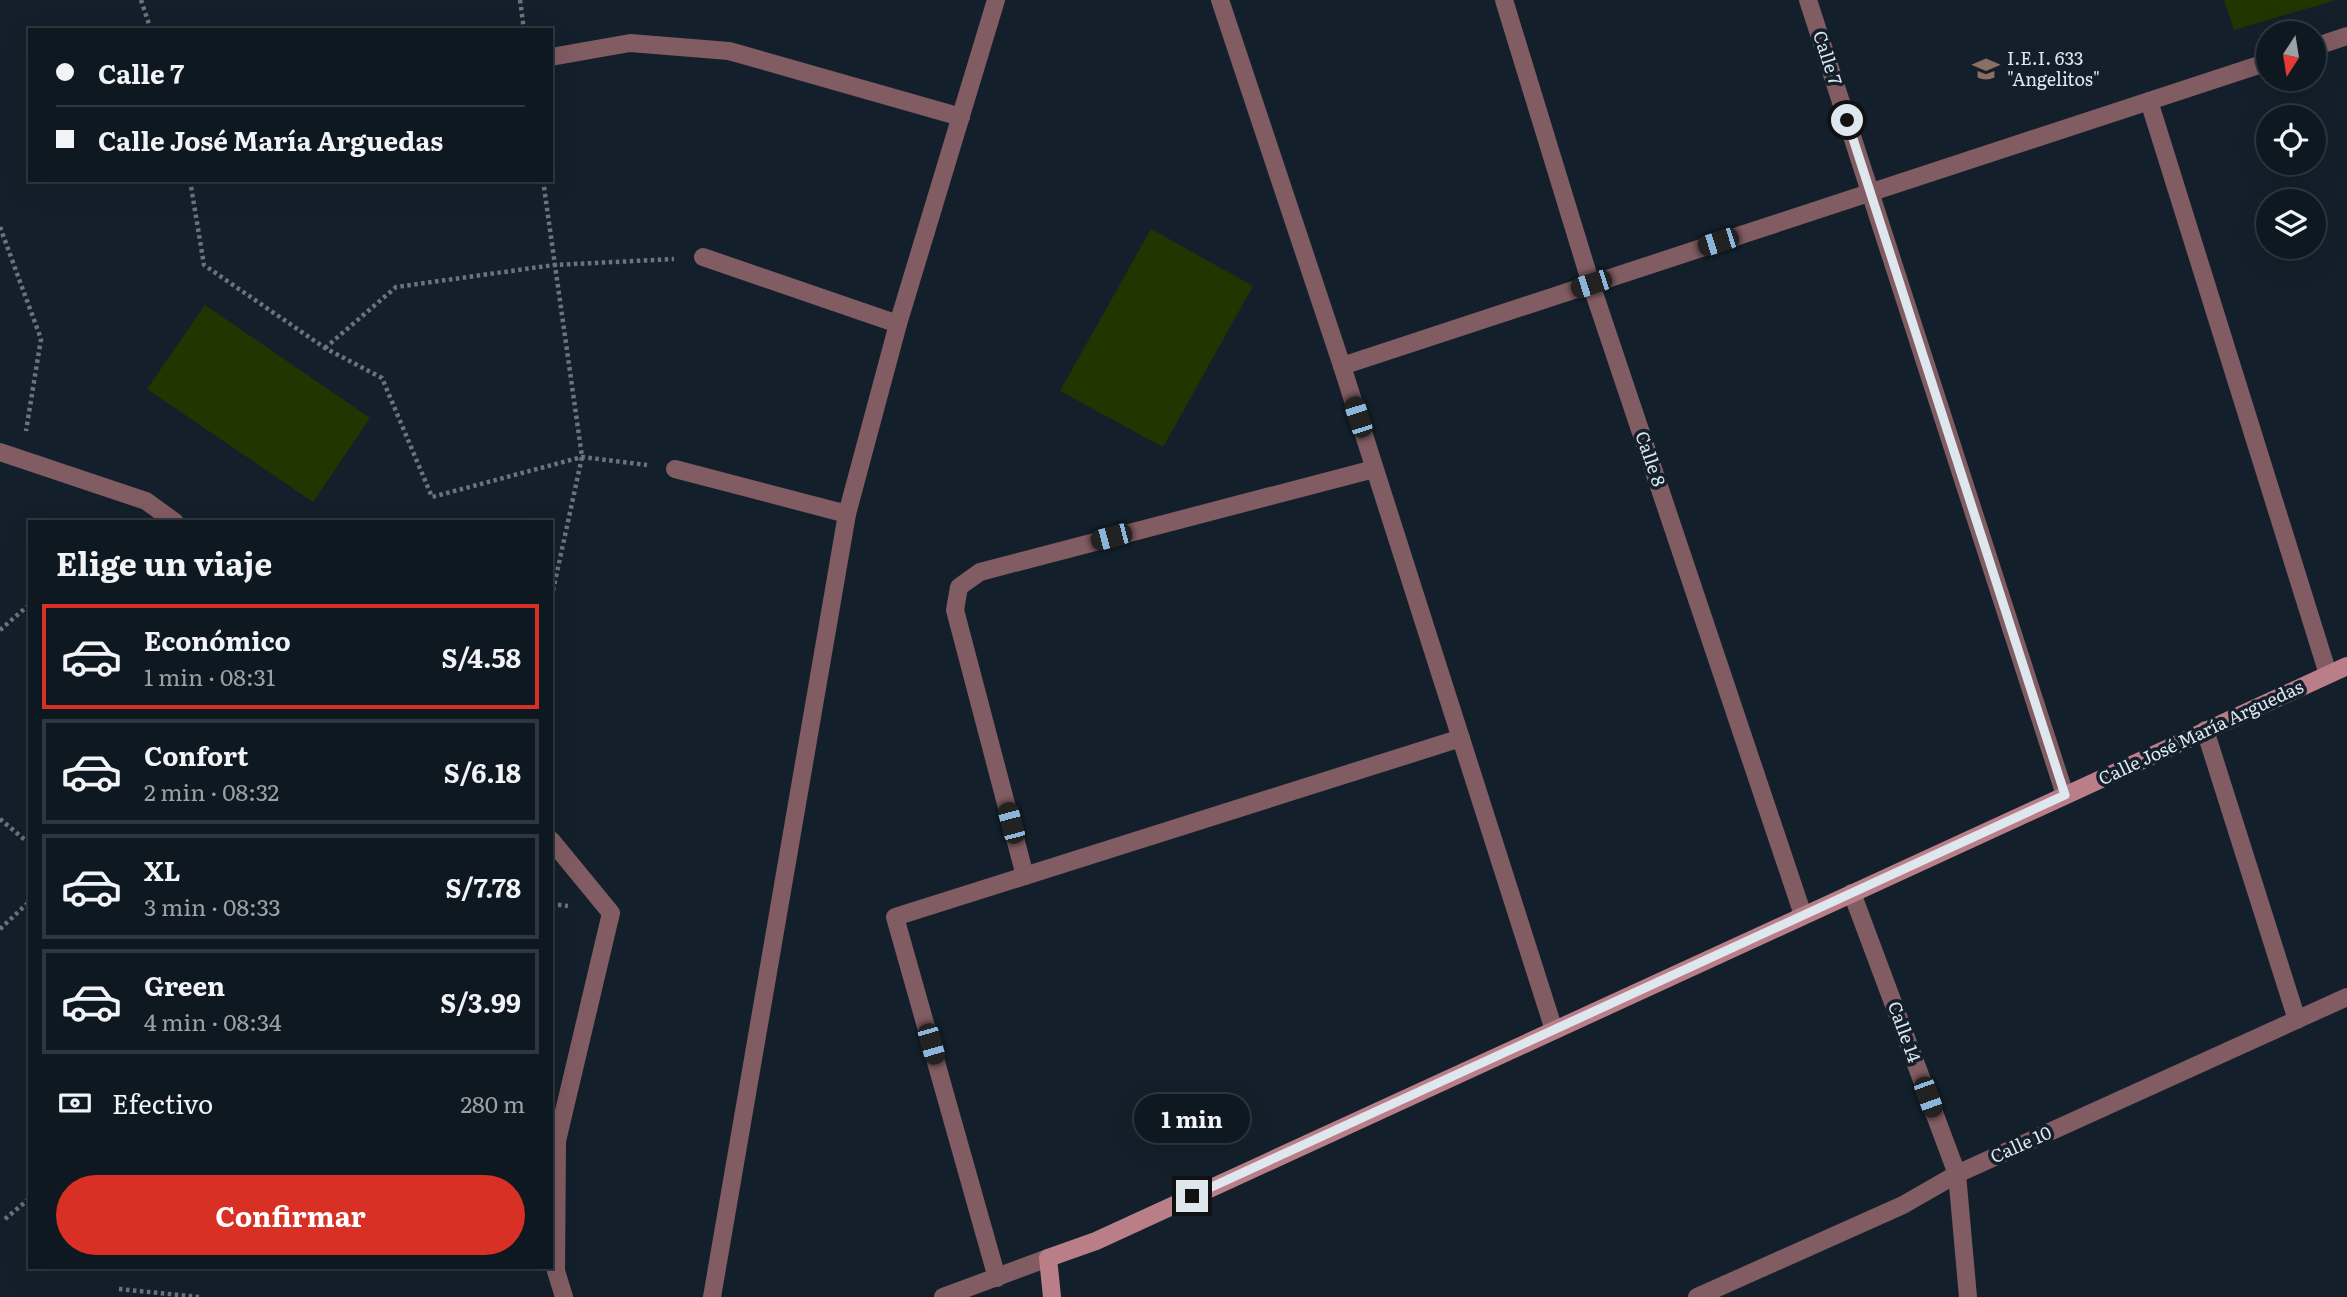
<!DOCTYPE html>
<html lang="es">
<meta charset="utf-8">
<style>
body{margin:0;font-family:Literata,serif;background:#172129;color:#f1f3f6;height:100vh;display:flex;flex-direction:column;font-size:26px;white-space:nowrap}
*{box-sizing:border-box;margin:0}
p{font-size:23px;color:#9ba0a5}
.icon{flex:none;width:38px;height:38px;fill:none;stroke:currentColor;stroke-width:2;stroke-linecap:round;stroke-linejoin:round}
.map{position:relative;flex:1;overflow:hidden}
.side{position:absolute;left:28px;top:520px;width:525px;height:749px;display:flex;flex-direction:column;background:#0e1820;border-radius:0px;box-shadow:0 7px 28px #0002,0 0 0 2px #2e373e}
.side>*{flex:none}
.guide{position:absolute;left:28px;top:28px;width:525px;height:154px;border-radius:0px;box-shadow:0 7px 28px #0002,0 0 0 2px #2e373e;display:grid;align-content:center;height:154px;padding:0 28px;background:#0e1820}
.needle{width:46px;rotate:192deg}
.buttons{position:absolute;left:2256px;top:21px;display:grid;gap:14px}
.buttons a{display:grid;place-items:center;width:70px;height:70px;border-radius:50%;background:#0e1820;box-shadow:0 7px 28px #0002,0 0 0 2px #2e373e;font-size:35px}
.end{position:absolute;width:32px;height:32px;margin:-16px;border:9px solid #dee7ee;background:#111;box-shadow:0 0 0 4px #111}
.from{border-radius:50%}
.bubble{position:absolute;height:49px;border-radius:24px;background:#0e1820;box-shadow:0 7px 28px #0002,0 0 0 2px #2e373e;font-size:23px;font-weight:700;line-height:49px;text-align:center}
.car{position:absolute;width:21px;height:42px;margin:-21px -10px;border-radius:9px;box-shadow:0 0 5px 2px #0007;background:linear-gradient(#222 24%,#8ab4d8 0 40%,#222 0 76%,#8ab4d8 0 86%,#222 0)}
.guide b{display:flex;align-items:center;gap:24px;height:66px;font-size:26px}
.guide b+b{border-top:2px solid #2e373e}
.guide i{width:18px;height:18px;background:#f1f3f6}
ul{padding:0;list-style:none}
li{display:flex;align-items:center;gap:21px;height:105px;margin:0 14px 10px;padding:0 14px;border:4px solid #2e373e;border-radius:0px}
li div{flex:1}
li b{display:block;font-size:26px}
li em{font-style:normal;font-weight:700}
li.selected{border-color:#d93025}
li>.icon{width:63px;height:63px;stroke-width:1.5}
h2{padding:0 28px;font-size:32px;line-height:84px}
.pay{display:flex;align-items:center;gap:18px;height:77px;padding:0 28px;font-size:26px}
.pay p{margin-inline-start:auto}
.primary-button{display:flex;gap:14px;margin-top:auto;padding:14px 28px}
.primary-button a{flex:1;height:80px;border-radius:42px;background:#d93025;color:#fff;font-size:28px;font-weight:700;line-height:80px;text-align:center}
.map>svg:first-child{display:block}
.green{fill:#1f3600}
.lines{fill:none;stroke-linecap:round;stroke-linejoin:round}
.path{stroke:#69757e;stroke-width:4.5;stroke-dasharray:3.5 3.5;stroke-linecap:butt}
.street{stroke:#815c62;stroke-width:18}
.secondary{stroke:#ba7e89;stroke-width:18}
.route{stroke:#dee7ee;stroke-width:9}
.labels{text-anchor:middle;stroke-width:7;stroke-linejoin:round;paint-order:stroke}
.street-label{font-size:18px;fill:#dee7ee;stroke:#13202b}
.poi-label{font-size:18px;fill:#dee7ee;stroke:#13202b;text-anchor:start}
</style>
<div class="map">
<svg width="2347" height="1297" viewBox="0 0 2347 1297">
<rect width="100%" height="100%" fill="#13202b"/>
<g class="green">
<polygon points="2224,0 2336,0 2234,30"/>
<polygon points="1151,229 1253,286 1163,447 1060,391"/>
<polygon points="205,305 370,418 313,502 147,389"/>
</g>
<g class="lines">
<g class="path">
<polyline points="141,0 151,30"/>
<polyline points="520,0 524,30"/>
<polyline points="190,180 204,265 325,348 382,378 432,497 582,457 647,465"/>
<polyline points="543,180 582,457 551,600"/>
<polyline points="0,227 41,339 26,431"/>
<polyline points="325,348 396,287 554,265 674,259"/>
<polyline points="0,630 30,604"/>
<polyline points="0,819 30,844"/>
<polyline points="551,904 568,906"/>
<polyline points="0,929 30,901"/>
<polyline points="5,1219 30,1198"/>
<polyline points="119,1289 199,1297"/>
</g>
<g class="street">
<polyline points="1220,0 1342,366 1554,1030"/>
<polyline points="1504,0 1591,284 1803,915"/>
<polyline points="1808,0 2065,795"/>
<polyline points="2314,47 2347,36"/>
<polyline points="551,57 630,43 729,51 961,117"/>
<polyline points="2149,101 2328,674"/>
<polyline points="703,257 898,324"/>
<polyline points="1342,366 2268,62"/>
<polyline points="0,452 146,501 175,522"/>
<polyline points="675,469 847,514"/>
<polyline points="2205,730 2297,1020"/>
<polyline points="551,840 611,913 557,1141 556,1271 564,1297"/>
<polyline points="1025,876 955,610 959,587 980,572 1374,469"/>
<polyline points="1852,893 1957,1174 1968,1297"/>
<polyline points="997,1278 895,917 1461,738"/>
<polyline points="712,1297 847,514 898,324 996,0"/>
<polyline points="943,1297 1048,1258"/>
<polyline points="1697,1297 1903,1205 1957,1174 2347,997"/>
</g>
<polyline class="secondary" points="1052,1297 1048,1258 1096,1241 2347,666"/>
</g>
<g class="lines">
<polyline class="route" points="1192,1196 2065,795 1847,120"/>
</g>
<defs>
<symbol id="school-bare" viewBox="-9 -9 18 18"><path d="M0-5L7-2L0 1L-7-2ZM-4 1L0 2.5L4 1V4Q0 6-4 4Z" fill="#8d6e63" stroke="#13202b" stroke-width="2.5" paint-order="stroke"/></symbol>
</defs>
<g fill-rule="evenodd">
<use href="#school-bare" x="1967" y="50" width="38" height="38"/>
</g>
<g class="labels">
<g class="street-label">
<text transform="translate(1827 58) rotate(72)" y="6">Calle 7</text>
<text transform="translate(1650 459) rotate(71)" y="6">Calle 8</text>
<text transform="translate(2201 733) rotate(-25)" y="6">Calle José María Arguedas</text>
<text transform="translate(1904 1032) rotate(70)" y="6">Calle 14</text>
<text transform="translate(2021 1145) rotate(-24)" y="6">Calle 10</text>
</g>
<g class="poi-label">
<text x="2007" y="65">I.E.I. 633<tspan x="2007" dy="21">"Angelitos"</tspan></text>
</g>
</g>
</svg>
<div class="buttons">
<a><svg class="needle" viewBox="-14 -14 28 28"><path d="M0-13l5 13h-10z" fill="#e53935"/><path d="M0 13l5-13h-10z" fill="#9ba0a5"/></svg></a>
<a><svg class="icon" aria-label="locate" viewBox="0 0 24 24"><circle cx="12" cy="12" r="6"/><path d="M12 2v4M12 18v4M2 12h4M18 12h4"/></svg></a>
<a><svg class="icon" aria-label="layers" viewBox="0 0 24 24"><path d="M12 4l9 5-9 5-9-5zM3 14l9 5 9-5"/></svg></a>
</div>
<i class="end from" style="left:1847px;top:120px"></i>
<i class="end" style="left:1192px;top:1196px"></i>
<div class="bubble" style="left:1134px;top:1094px;width:116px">1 min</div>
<i class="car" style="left:1718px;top:242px;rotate:252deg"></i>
<i class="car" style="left:1591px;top:284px;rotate:252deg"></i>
<i class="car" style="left:1358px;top:417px;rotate:342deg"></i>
<i class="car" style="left:1111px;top:537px;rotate:255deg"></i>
<i class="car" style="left:1011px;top:823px;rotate:345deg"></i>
<i class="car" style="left:931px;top:1044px;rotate:164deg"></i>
<i class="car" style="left:1928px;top:1097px;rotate:160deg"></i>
<div class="guide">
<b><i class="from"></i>Calle 7</b>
<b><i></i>Calle José María Arguedas</b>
</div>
<section class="side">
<h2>Elige un viaje</h2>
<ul>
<li class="selected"><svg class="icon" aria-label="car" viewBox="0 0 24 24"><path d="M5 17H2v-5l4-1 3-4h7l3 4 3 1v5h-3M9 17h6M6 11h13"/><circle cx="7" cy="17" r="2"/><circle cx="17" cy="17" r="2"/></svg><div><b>Económico</b><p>1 min · 08:31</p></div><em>S/4.58</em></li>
<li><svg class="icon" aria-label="car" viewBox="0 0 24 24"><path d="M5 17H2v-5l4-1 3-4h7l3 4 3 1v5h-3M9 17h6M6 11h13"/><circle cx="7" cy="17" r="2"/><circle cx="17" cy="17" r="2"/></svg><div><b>Confort</b><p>2 min · 08:32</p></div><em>S/6.18</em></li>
<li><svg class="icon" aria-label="car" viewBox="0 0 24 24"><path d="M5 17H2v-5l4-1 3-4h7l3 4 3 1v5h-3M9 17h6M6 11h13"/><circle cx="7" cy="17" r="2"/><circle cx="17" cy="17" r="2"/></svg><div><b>XL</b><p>3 min · 08:33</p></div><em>S/7.78</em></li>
<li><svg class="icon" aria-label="car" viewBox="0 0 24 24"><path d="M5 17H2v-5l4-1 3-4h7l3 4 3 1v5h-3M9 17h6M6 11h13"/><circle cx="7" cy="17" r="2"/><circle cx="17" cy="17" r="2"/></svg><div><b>Green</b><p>4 min · 08:34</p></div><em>S/3.99</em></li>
</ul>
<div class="pay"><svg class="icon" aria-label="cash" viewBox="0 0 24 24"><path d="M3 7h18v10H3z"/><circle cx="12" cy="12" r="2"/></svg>Efectivo<p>280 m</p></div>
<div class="primary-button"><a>Confirmar</a></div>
</section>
</div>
